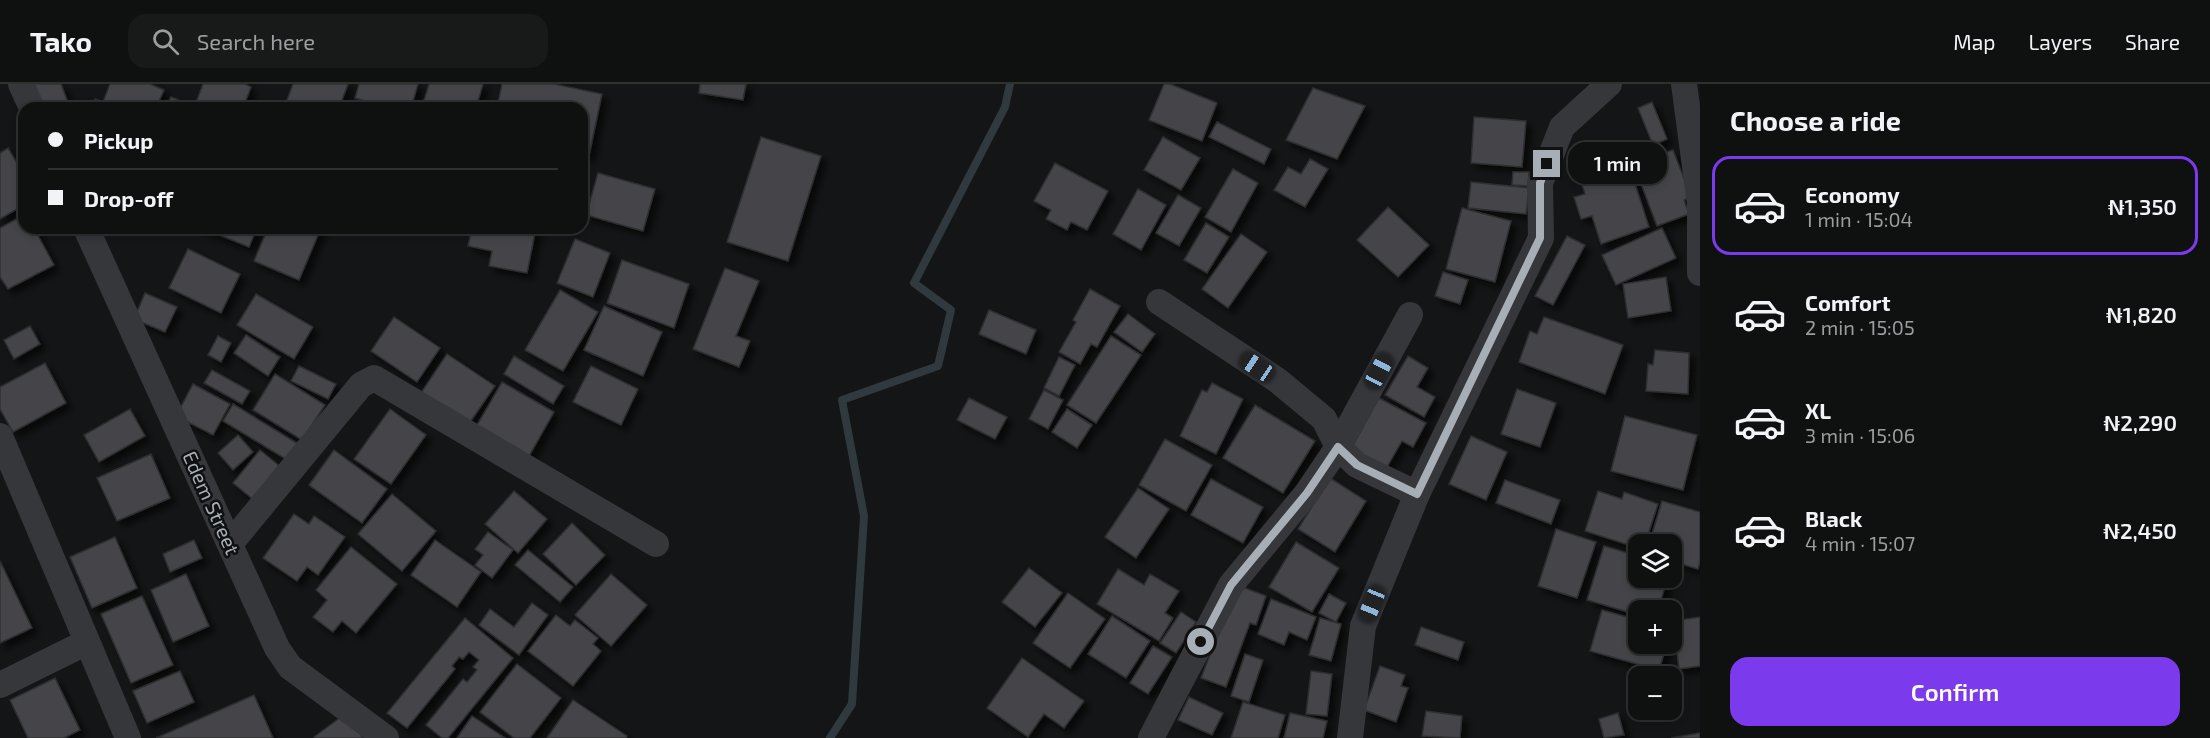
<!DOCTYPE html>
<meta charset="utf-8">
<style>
body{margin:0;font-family:"Exo 2",sans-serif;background:#181919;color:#f1f3f6;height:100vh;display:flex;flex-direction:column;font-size:22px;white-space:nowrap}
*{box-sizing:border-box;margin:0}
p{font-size:20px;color:#9b9d9f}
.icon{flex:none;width:33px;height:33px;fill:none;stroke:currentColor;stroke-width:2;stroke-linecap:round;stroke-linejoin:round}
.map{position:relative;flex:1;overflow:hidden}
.drawer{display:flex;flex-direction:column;background:#0f1010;width:510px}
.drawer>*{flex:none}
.guide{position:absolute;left:18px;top:18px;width:570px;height:132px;border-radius:18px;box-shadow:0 3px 9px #0003,0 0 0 2px #2f3030;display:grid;align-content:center;height:132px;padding:0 30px;background:#0f1010}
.fabs{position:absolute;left:1628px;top:450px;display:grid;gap:12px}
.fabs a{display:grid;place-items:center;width:54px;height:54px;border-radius:12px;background:#0f1010;box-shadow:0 3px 9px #0003,0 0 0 2px #2f3030;font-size:30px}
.end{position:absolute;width:27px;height:27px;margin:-14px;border:8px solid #a8aeb5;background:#111;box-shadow:0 0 0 3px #111}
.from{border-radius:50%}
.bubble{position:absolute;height:42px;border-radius:18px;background:#0f1010;box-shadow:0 3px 9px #0003,0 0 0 2px #2f3030;font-size:20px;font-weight:600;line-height:42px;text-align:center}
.car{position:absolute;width:18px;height:36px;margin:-18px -9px;border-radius:8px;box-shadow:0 0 4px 2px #0007;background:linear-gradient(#222 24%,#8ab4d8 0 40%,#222 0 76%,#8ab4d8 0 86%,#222 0)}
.guide b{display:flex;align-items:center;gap:21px;height:57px;font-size:22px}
.guide b+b{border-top:2px solid #2f3030}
.guide i{width:15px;height:15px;background:#f1f3f6}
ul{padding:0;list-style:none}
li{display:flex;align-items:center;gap:18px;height:99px;margin:0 12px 9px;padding:0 18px;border:3px solid transparent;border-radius:18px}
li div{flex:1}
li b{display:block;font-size:22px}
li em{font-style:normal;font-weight:600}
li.active{border-color:#7c3aed}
li>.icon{width:54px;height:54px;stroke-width:1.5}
h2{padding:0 30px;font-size:27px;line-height:72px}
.button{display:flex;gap:12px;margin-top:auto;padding:12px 30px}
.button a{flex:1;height:69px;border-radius:18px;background:#7c3aed;color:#fff;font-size:24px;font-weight:600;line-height:69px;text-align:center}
header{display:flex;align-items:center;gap:36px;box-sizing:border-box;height:84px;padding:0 30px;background:#0f1010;border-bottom:2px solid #2f3030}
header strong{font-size:28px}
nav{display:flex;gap:33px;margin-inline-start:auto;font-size:21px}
.search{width:420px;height:54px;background:#181919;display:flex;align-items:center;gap:15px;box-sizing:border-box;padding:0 21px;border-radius:18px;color:#9b9d9f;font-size:22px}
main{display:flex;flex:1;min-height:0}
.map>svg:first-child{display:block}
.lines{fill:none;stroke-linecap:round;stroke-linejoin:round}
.stream{stroke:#2f393e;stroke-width:8}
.building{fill:#444549;stroke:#2f2f32;stroke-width:1.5;filter:url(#shadow)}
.minor{stroke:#36373b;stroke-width:26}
.route{stroke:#a8aeb5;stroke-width:8}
.labels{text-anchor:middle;stroke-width:5;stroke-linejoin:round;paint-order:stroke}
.street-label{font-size:20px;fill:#a8aeb5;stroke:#0f1011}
</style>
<header>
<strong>Tako</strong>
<div class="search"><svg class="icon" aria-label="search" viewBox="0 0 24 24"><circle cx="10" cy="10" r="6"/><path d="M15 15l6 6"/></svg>Search here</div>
<nav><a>Map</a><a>Layers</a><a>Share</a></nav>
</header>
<main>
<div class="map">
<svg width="1700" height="654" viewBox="0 0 1700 654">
<defs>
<filter id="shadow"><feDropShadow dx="5.5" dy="5.5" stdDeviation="3" flood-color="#0009"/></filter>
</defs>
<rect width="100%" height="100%" fill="#141516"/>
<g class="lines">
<polyline class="stream" points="830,654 852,620 864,432 842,316 938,282 951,226 914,199 1005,23 1010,0"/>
</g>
<g class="building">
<polygon points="32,0 61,0 70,24 41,24"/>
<polygon points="110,0 150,0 164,6 156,24 91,24 95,15 103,18"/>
<polygon points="203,0 245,0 251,3 243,24 218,24 197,16"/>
<polygon points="293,0 348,0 339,24 284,24"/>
<polygon points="359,0 418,0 411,24 389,24 355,14"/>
<polygon points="429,0 483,0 476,24 438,24 423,20"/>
<polygon points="502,0 554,0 602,10 589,72 582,71 582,24 497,24"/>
<polygon points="700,0 746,0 743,16 699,9"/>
<polygon points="1164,0 1170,0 1217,19 1202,57 1149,36"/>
<polygon points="1313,4 1365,22 1337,75 1286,56"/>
<polygon points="171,13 199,24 166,24"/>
<polygon points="1652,18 1667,55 1653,61 1638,24"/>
<polygon points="1474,33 1526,37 1522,83 1471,79"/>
<polygon points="1217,38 1271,65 1264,80 1209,53"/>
<polygon points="761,53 821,72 788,177 727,158"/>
<polygon points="1163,53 1200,74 1181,106 1144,86"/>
<polygon points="8,64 24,91 24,121 0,135 0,69"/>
<polygon points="1654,64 1656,72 1673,66 1691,113 1684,116 1689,130 1657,142 1631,73"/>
<polygon points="1310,75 1328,85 1305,123 1274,106 1288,83 1301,90"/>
<polygon points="1628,78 1649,143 1601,160 1592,132 1581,135 1574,113 1585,110 1580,94"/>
<polygon points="1055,79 1108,107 1087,146 1071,138 1067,146 1046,135 1051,126 1034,117"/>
<polygon points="1233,85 1258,99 1231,148 1205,133"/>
<polygon points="1513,88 1529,88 1528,102 1512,101"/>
<polygon points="598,89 655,105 643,147 586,131"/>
<polygon points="1471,98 1529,104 1526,130 1468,124"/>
<polygon points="1138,105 1166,121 1141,166 1113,150"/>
<polygon points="1178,111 1201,124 1179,162 1156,149"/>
<polygon points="1388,123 1429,161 1398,193 1357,156"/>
<polygon points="1462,124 1511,137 1495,198 1446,185"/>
<polygon points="24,131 24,144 34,144 54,181 8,205 0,193 0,144"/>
<polygon points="1206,139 1229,153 1207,189 1184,176"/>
<polygon points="202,144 257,144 249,163"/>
<polygon points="268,144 321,144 299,196 254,177"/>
<polygon points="472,144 536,144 527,189 489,182 492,167 468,162"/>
<polygon points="1662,144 1676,174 1616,201 1602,171"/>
<polygon points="1241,150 1267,168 1228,224 1202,205"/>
<polygon points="1567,152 1585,161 1553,221 1535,212"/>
<polygon points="575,155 610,169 593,213 557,199"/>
<polygon points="188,165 240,190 221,229 169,204"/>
<polygon points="622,176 689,200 674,244 607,219"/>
<polygon points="725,184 759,197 736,252 750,257 739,283 693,265"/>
<polygon points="1443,188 1468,196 1460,220 1435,212"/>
<polygon points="1666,193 1671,227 1628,234 1623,200"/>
<polygon points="1090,205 1120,222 1097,263 1091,260 1080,280 1059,268 1076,238 1073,236"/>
<polygon points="560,206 598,228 563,287 525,266"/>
<polygon points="145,209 177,223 165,248 134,235"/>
<polygon points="256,210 313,243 294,275 237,241"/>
<polygon points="604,222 662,248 643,292 584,266"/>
<polygon points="989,226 1036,246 1026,270 979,250"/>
<polygon points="1128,230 1155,250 1142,268 1114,248"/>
<polygon points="394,233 440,264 417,298 371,267"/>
<polygon points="1544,233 1623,261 1605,310 1519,278 1530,247 1537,250"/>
<polygon points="30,242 40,260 14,275 4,256"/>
<polygon points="246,251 280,273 268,292 234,269"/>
<polygon points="218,252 231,259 221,278 208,271"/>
<polygon points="1111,252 1141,271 1096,339 1067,321"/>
<polygon points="1655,266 1689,269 1688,310 1646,307 1648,280 1653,281"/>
<polygon points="447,270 495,302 466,344 419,312"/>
<polygon points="514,272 564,302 553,320 504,290"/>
<polygon points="1408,272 1428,284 1417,303 1435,313 1424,333 1385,311"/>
<polygon points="1059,273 1075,281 1059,312 1044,304"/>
<polygon points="45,279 66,319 13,348 0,325 0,303"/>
<polygon points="299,282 336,300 328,315 291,297"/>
<polygon points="591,282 638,305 621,341 573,318"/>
<polygon points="212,286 250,307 242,320 204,299"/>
<polygon points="275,290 325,321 302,356 253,326"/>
<polygon points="502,298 554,328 525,379 473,348"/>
<polygon points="1212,299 1243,315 1216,370 1180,352 1202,306 1207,308"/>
<polygon points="193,300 230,320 213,351 176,332"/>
<polygon points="1517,305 1556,319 1540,363 1501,350"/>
<polygon points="1044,306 1063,316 1048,345 1029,335"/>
<polygon points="969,314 1007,333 995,355 957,336"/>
<polygon points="1379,314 1426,339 1413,363 1402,357 1387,383 1351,365"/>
<polygon points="233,320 300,361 289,377 223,337"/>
<polygon points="1255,321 1315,357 1283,409 1223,374"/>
<polygon points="130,325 145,352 99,378 84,351"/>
<polygon points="390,325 426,351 391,400 354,375"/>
<polygon points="1067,325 1092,341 1077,364 1052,348"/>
<polygon points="1625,332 1697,351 1683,406 1611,387"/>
<polygon points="238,351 253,368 233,386 218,369"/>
<polygon points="1471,352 1507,368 1486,416 1449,400"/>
<polygon points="1165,355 1212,381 1186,427 1139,401"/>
<polygon points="260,366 282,384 255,417 233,399"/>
<polygon points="334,366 387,405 362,439 309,401"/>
<polygon points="151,370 170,414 117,437 97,394"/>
<polygon points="1330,394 1366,417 1335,468 1298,445"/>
<polygon points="1211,395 1263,423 1243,459 1191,431"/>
<polygon points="1505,396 1560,416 1551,440 1496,419"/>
<polygon points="1138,404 1169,425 1136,474 1105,453"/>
<polygon points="514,407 547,435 518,469 485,440"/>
<polygon points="1598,407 1622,415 1624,408 1658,420 1645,460 1638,460 1638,464 1585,447"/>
<polygon points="392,410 436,447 402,487 358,450"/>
<polygon points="1662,417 1700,428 1700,478 1698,485 1671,477 1671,460 1649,460"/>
<polygon points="294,430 309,440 314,432 345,453 318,491 307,483 297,497 263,474"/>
<polygon points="572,439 605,471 576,501 543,470"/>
<polygon points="1556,445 1596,458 1577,514 1538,502"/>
<polygon points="488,448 513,466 492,494 475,481 483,471 475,465"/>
<polygon points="115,453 137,504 92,524 70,473"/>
<polygon points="194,456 202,474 170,488 163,470"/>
<polygon points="435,456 481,488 457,523 411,491"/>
<polygon points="1296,458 1339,484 1312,528 1269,503"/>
<polygon points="1604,462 1638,472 1638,494 1659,494 1667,496 1658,526 1638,526 1638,531 1587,516"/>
<polygon points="351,463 397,500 356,549 342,537 333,548 313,533 327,516 316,506"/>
<polygon points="528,466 573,503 560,518 515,481"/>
<polygon points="0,477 32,544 0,559"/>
<polygon points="1029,484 1062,509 1035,543 1002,518"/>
<polygon points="1118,485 1144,501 1150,490 1179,507 1165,529 1173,534 1159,557 1097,520"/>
<polygon points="186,490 209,542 173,558 151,506"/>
<polygon points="611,490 647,521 611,562 575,531"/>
<polygon points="1237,501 1266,512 1256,541 1250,539 1226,603 1201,594"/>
<polygon points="1068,509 1105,535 1070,584 1033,559"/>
<polygon points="1329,510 1346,519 1336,538 1319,529"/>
<polygon points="142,512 173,581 131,599 101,530"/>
<polygon points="1271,515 1316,533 1307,556 1289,548 1284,561 1258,550"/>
<polygon points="532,519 548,531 519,571 479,541 490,525 514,543"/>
<polygon points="1602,526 1638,536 1638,560 1667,560 1659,586 1590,567"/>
<polygon points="1181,528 1196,538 1176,569 1160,559"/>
<polygon points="556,531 570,542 575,536 598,554 593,560 601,567 573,602 528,567"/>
<polygon points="1112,532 1150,557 1126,594 1088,570"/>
<polygon points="1700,533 1700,582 1679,585 1673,537"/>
<polygon points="465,534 513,574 448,654 442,654 426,641 463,595 467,598 477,586 473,583 479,576 469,568 463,575 459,573 452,582 455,585 407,644 387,629"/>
<polygon points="1320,534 1341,540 1331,577 1309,571"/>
<polygon points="1421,543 1464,558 1458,576 1415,561"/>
<polygon points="1153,562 1172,573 1148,610 1130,599"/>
<polygon points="1245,570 1263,576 1249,618 1231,612"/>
<polygon points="1022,574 1084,617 1064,644 1044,630 1028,653 987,624"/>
<polygon points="517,580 561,614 530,654 514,654 480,628"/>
<polygon points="1380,582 1405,591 1401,602 1408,604 1396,638 1364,626"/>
<polygon points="180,587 194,618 147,639 133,607"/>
<polygon points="1311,587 1332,590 1327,632 1306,630"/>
<polygon points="55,594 80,646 64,654 28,654 10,616"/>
<polygon points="254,611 273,654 156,654"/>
<polygon points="1189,613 1223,629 1212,651 1178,636"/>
<polygon points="573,616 627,652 626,654 547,654"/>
<polygon points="1243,618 1285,631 1278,654 1231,654"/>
<polygon points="1426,627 1462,632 1460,654 1422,652"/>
<polygon points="1290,629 1327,637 1323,654 1284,654"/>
<polygon points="1618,629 1624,651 1604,654 1599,635"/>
<polygon points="345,630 363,654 315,654 314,653"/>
<polygon points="472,632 505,654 457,654"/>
<polygon points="1700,649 1700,654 1671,654"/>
</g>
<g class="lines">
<g class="minor">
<polyline points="21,0 32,24"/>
<polyline points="1684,0 1700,120 1700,189"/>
<polyline points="86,144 277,564 290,583 386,654"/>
<polyline points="1159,218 1277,296 1324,335 1338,363 1357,381 1417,410"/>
<polyline points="0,352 128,654"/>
<polyline points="230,460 361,301 374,294 656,460"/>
<polyline points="0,601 87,558"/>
<polyline points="1151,654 1231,501 1307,409 1338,363 1410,231"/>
<polyline points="1350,654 1363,542 1417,410 1541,154 1540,99 1562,43 1609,0"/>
</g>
</g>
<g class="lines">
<polyline class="route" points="1201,558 1231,501 1307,409 1338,363 1357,381 1417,410 1540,154 1540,99 1547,80"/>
</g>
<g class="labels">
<g class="street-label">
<text transform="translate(211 419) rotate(66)" y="7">Edem Street</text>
</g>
</g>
</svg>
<div class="fabs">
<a><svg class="icon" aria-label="layers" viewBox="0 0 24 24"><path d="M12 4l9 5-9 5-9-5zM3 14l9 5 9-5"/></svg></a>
<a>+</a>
<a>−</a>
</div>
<i class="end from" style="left:1201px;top:558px"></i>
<i class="end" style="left:1547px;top:80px"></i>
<div class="bubble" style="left:1568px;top:58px;width:99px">1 min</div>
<i class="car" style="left:1257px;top:283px;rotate:304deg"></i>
<i class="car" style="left:1379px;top:287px;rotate:28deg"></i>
<i class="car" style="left:1372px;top:520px;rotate:202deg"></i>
<div class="guide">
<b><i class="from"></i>Pickup</b>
<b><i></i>Drop-off</b>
</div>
</div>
<section class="drawer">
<h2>Choose a ride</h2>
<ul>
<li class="active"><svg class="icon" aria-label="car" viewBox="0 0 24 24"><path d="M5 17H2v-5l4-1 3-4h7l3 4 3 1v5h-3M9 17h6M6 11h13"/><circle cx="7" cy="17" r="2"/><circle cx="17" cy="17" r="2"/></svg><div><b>Economy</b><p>1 min · 15:04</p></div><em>₦1,350</em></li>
<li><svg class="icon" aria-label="car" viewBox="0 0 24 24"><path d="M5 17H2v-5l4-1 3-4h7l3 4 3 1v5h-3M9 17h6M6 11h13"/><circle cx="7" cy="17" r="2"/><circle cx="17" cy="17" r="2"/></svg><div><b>Comfort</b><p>2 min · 15:05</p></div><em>₦1,820</em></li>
<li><svg class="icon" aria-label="car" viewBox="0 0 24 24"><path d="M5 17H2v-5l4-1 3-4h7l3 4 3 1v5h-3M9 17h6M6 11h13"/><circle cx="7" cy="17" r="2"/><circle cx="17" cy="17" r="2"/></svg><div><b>XL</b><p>3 min · 15:06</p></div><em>₦2,290</em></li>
<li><svg class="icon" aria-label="car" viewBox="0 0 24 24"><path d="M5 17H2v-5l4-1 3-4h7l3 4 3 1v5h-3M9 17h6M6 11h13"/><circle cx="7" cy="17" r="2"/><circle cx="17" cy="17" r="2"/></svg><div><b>Black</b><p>4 min · 15:07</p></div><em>₦2,450</em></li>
</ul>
<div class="button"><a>Confirm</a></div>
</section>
</main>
